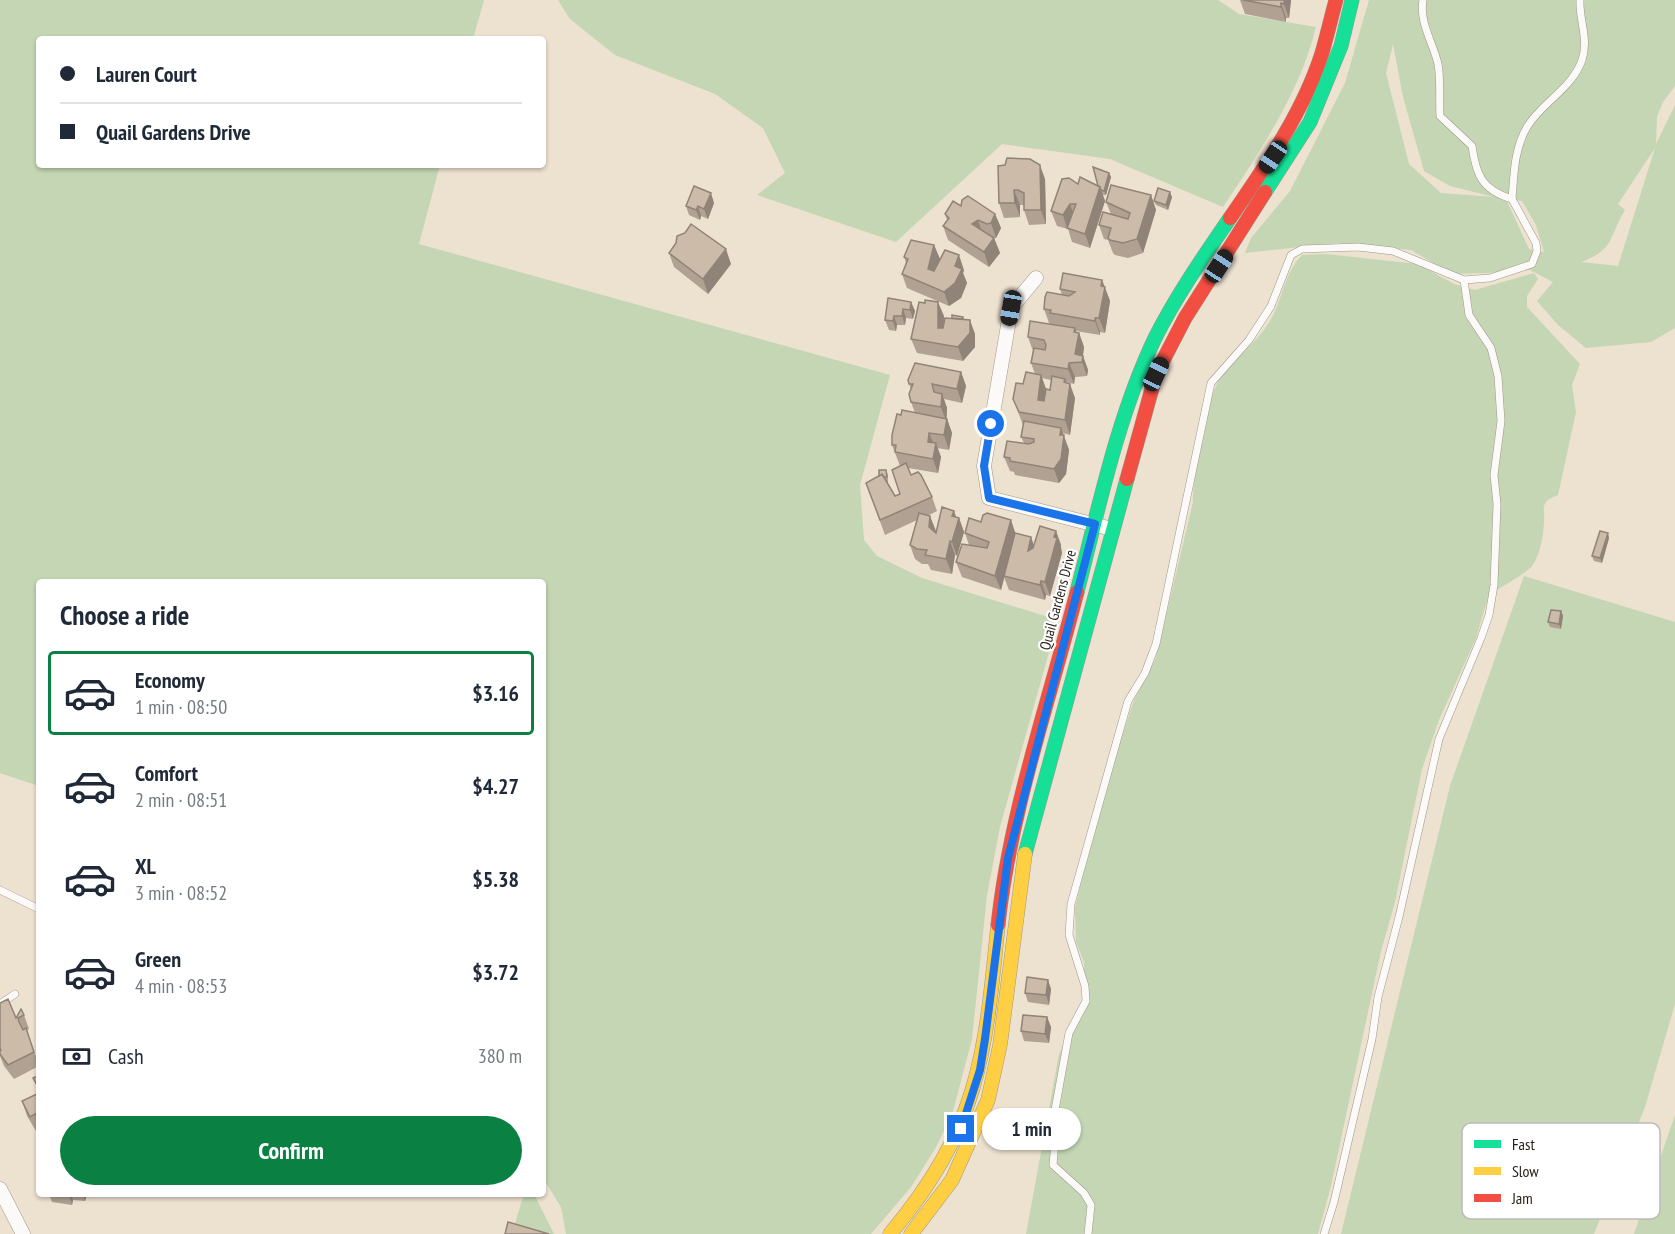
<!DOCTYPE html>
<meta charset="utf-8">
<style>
body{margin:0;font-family:"PT Sans Narrow",sans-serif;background:#f2f2f3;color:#1f2937;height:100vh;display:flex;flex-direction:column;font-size:22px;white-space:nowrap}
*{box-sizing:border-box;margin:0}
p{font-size:20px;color:#747a83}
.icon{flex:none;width:33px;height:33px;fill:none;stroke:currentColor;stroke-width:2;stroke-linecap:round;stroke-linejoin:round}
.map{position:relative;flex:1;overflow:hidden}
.drawer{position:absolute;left:36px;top:579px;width:510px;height:618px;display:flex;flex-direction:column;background:#fff;border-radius:6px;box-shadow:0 2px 4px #0004}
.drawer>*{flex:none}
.banner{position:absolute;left:36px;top:36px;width:510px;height:132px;border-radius:6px;box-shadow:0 2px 4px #0004;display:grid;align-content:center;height:132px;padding:0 24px;background:#fff}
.end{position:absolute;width:27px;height:27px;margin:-14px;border:8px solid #1a73e8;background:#fff;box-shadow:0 0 0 3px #fff}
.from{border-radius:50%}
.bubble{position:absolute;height:42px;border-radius:21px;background:#fff;box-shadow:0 2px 4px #0004;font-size:20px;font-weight:700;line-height:42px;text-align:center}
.car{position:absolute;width:18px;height:36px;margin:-18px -9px;border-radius:8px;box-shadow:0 0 4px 2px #0007;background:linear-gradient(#222 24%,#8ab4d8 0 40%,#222 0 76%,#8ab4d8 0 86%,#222 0)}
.banner b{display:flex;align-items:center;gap:21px;height:57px;font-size:22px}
.banner b+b{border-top:2px solid #e0e1e3}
.banner i{width:15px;height:15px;background:#1f2937}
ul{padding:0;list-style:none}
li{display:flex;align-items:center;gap:18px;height:84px;margin:0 12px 9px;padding:0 12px;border:3px solid transparent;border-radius:6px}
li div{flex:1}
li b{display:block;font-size:22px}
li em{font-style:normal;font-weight:700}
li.active{border-color:#0b8043}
li>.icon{width:54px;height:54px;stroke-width:1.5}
h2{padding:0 24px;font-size:27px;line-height:72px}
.pay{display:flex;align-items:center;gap:15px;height:66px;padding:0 24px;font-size:22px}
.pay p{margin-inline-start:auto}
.cta{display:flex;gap:12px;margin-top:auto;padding:12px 24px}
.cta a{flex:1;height:69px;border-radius:36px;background:#0b8043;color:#fff;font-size:24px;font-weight:700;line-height:69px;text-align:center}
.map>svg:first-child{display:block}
.green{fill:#c4d6b3;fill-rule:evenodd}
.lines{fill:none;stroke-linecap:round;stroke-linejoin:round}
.lane-casing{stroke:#9f978a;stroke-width:8}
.street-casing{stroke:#9f978a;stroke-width:15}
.fast-casing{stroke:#9f978a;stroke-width:15}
.slow-casing{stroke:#9f978a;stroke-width:15}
.jam-casing{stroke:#9f978a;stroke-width:15}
.lane{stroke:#fcfaf8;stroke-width:7}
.street{stroke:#fcfaf8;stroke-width:14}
.fast{stroke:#16e098;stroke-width:14}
.slow{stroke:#ffcf43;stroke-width:14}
.jam{stroke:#f24e42;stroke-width:14}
.wall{fill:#b0a192;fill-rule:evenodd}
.shaded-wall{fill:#908377}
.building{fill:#cdbbaa;stroke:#908377;stroke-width:1.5}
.route{stroke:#1a73e8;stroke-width:8}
.labels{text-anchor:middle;stroke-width:4.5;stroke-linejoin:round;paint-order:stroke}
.street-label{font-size:15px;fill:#241c11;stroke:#fff}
.key{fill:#fff;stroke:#bdbbb8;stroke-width:1.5}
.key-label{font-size:16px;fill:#241c11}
</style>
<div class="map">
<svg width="1675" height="1234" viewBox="0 0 1675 1234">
<rect width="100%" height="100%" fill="#ede1d0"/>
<g class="green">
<polygon points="0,0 484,0 473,39 39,39 39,165 440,165 419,244 890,375 860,485 864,540 877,556 922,578 1058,620 1000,827 987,895 972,1039 952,1115 935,1149 911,1187 871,1234 566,1234 561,1207 543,1178 543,582 39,582 39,786 0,773"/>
<path d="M 558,0 L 1218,0 L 1239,14 L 1316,27 C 1300,93 1260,151 1223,207 L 1110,159 L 1002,144 L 896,242 L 757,195 L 785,173 L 763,128 L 715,94 L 615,55 L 570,19 Z"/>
<path d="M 1369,0 L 1675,0 L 1675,86 L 1663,102 L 1657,117 L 1656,144 L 1675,105 L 1675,328 L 1651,342 L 1586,348 L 1558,325 L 1537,301 L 1553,282 L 1526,268 L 1489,273 L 1452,274 L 1411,250 L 1338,243 L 1245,253 L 1251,238 L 1290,191 L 1345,83 ZM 1393,44 L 1403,97 L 1424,171 L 1450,186 L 1494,197 L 1441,193 L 1409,164 L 1386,73 ZM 1655,148 L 1618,266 L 1581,262 C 1615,250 1609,236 1625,210 L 1618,204 ZM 1506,199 L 1522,201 L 1536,225 L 1544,252 L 1529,249 Z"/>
<path d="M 1325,254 L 1418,264 L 1454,284 L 1475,290 L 1534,273 L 1538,279 L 1527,296 L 1527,307 L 1580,364 L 1572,385 L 1576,412 L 1558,495 C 1552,498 1546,499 1544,506 C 1543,510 1545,516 1544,520 C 1544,534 1540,555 1532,566 C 1528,572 1497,590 1489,594 L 1476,638 L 1439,720 L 1422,769 L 1395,902 L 1381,951 L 1331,1186 L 1318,1234 L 1026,1234 L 1059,1054 L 1085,1002 L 1084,962 L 1076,942 L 1075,908 L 1101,799 L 1134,700 L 1156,658 L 1193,502 C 1194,472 1205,395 1224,373 C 1239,355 1258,341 1270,321 C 1283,299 1284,273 1302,255 Z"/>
<polygon points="1524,576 1675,622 1675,1004 1645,1107 1594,1234 1341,1234 1450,786"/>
<polygon points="1675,1115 1675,1234 1634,1234"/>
<polygon points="524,1194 534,1194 554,1234 529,1234 513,1230"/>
</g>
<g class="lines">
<defs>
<g id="lane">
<path d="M 1512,199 C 1514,175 1514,149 1527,127 C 1542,102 1572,89 1582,60 C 1589,39 1579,20 1580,0"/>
<polyline points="0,890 39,909"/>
<polyline points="0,1004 15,994"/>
<path d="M 1088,1234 L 1091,1205 L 1084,1193 L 1053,1165 L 1056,1130 L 1055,1110 L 1069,1033 L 1086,1001 L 1085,986 L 1069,935 L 1071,904 L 1128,701 L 1145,673 L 1156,644 L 1211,383 L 1249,340 L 1271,306 L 1291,255 L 1302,249 L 1358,247 L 1393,251 L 1464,280 L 1490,278 L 1532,264 L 1537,251 L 1536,243 L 1512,199 C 1482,190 1476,175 1472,146 L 1440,116 C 1439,100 1441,80 1438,64 C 1433,42 1419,23 1423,0"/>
<polyline points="1324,1234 1334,1202 1372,1039 1378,997 1399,917 1439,739 1481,638 1489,615 1494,585 1497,504 1494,475 1501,421 1498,376 1491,348 1469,315 1464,280"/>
</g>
<g id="street">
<polyline points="1036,278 1011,308 984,466 989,498 1112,529"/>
<polyline points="0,1189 23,1234"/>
</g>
<g id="fast">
<polyline points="1265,192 1310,122 1341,46 1352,0"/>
<path d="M 1077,592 C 1099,507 1117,418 1155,338 C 1176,296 1204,256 1230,218"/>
<polyline points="1025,854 1127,479"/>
</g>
<g id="slow">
<path d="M 890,1234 C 979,1128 985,1057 998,925"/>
<polyline points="911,1234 952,1180 988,1100 1000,1045 1025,854"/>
</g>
<g id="jam">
<path d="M 1230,218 C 1265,167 1303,113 1322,53 C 1327,36 1331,18 1336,0"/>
<polyline points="1127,479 1156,374 1185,318 1265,192"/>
<path d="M 998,925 C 1010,812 1049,702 1077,592"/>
</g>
</defs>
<use href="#lane" class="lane-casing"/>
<use href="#street" class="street-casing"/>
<use href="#fast" class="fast-casing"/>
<use href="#slow" class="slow-casing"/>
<use href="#jam" class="jam-casing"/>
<use href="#lane" class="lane"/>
<use href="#street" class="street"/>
<use href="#fast" class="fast"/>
<use href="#slow" class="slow"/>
<use href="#jam" class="jam"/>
</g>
<g class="wall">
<polygon points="1240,0 1291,0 1289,18 1286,18 1286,22 1245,14"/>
<polygon points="998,166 1045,179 1046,224 1029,225 1024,210 1024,205 1020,205 1020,217 1004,218 999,203"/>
<polygon points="1109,173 1111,177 1106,195 1103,195 1105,201 1090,248 1072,242 1068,229 1057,226 1051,211 1078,184 1098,186"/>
<polygon points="1151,195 1156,210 1143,253 1128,258 1115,255 1113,253 1108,240 1104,239 1099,225 1111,214 1106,202"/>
<polygon points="1172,197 1168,210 1156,205 1154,201"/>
<polygon points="714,203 708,219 701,216 700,220 689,215 686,206"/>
<polygon points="961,206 995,214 1001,228 996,238 994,238 1000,253 989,267 948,240 943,226 947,220 945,214"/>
<polygon points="934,245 940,259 939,263 964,270 963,273 967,283 961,298 949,306 907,288 902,274 906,263 904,257"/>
<polygon points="669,253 731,264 708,294 674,267"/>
<path d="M 1102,280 L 1110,301 L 1105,333 L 1100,332 L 1100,335 L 1076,331 L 1076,332 L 1079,333 L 1084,347 L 1083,356 L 1088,370 L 1087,376 L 1075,377 L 1074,384 L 1066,382 L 1075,398 L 1070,435 L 1063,433 L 1069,450 L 1066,474 L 1059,483 L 1015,475 L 1014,472 L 1010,471 L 1004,457 L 1024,443 L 1021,437 L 1023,425 L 1013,399 L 1023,384 L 1035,374 L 1031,363 L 1033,351 L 1028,337 L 1054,325 L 1049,323 L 1044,309 L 1062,295 L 1060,289 ZM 1042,378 L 1051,380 L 1050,390 L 1046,389 Z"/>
<polygon points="911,302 915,311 913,319 906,318 905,325 897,325 896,331 889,330 885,320"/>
<polygon points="944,316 943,328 952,318 963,317 975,334 975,347 963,361 917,353 911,339"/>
<polygon points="961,372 966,386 962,403 944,399 947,408 947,419 952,433 949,450 937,448 941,457 938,473 908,468 911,475 932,497 937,511 927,516 936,532 956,517 959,518 964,532 957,556 955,555 952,574 931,570 928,564 922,564 915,559 910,545 917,520 885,535 866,483 879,476 886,470 888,475 888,482 887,482 895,496 900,494 900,466 892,445 901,415 915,413 911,402 911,390 908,380"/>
<polygon points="1056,531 1061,545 1061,548 1062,553 1050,596 1046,595 1045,600 1009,590 1004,577 1001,590 962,577 956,562 969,545 965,533 1015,533 1031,537 1034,546"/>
<polygon points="1609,538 1602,563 1594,561 1592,556"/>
<polygon points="1561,611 1563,616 1561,629 1550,627 1548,622"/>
<polygon points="1051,989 1049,1005 1028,1002 1025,993"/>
<polygon points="0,1003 16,1018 24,1015 29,1029 26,1031 39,1064 39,1066 14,1079 4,1066 0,1056"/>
<polygon points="1047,1017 1051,1027 1049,1043 1024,1041 1021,1031"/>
<polygon points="39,1067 39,1129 36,1131 27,1116 22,1101 39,1093 33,1078 39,1075 37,1069"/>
<polygon points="49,1194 87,1194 85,1201 73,1200 72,1205 52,1202"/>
</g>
<g class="shaded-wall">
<polygon points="1284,0 1291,0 1289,18 1284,4"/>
<polygon points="1281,3 1286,18 1286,22 1281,7"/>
<polygon points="1040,165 1045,179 1046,224 1041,210"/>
<polygon points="1109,173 1111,177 1106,195 1104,191"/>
<polygon points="1100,187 1105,201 1090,248 1085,234"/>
<polygon points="1014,190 1020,205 1020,217 1015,203"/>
<polygon points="1170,192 1172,197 1168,210 1166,205"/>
<polygon points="711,193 714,203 708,219 704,209"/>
<polygon points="1151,195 1156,210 1143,253 1137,239"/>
<polygon points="1070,204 1075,219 1067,228 1063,215"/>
<polygon points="698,206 701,216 700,220 696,210"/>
<polygon points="995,214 1001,228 996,238 991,223"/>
<polygon points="978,220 983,235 972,224"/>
<polygon points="994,238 1000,253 989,267 984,252"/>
<polygon points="934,245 940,259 933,283 928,269"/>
<polygon points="726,249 731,264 708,294 703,279"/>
<polygon points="959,255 964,270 963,273 967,283 961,298 949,306 944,292"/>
<polygon points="1102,280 1110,301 1105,333 1099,318"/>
<polygon points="911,302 915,311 913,319 910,310"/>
<polygon points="938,302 944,316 943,342 938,328"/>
<polygon points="903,309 906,318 905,325 902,316"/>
<polygon points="894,316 897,325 896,331 893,321"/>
<polygon points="1095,318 1100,332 1100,335 1095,321"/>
<polygon points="970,320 975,334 975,347 963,361 958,347"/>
<polygon points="1075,328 1078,337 1079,333 1084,347 1082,362 1075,354"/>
<polygon points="1083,356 1088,370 1087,376 1082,362"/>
<polygon points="1069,363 1075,377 1074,384 1068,369"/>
<polygon points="961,372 966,386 962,403 957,389"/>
<polygon points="1041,375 1046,389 1043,414 1038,400"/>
<polygon points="1065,379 1069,390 1070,384 1075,398 1070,435 1065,420"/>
<polygon points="942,394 947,408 946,421 941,407"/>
<polygon points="947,419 952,433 949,450 944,435"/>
<polygon points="1061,428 1069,450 1066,474 1059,483 1054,469"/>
<polygon points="929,433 935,447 928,442"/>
<polygon points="936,443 941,457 938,473 933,459"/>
<polygon points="954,511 958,522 959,518 964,532 957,556 952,542 952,516"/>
<polygon points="930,516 936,531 935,542 929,527"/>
<polygon points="1011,520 1016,535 1001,590 995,576"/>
<polygon points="1056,531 1061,545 1061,548 1062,553 1050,596 1045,582"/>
<polygon points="1608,533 1609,538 1602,563 1600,558"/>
<polygon points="1031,537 1036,552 1028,551"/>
<polygon points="950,541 955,555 952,574 946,559"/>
<polygon points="1041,581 1046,595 1045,600 1040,585"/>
<polygon points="1561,611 1563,616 1561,629 1559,624"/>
<polygon points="1048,980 1051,989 1049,1005 1046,995"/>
<polygon points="1047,1017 1051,1027 1049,1043 1045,1034"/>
<polygon points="69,1194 71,1194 73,1200 72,1205"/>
<polygon points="83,1194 87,1194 85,1201"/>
</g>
<g class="building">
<polygon points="1243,0 1284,0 1284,4 1281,3 1281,7"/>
<polygon points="1007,158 1030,159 1040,165 1041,210 1024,210 1024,193 1018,190 1014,190 1015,203 999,203 998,166 1005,165"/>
<polygon points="1093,167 1109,173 1104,191 1101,190 1100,187 1098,186"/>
<polygon points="1080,177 1100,187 1085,234 1067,228 1076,204 1070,204 1063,215 1051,211 1062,179 1069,178 1078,184"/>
<polygon points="1111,185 1151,195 1137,239 1123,243 1110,240 1108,238 1111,228 1099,225 1103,212 1128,219 1130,213 1106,202"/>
<polygon points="694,186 711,193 704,209 698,206 696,210 686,206"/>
<polygon points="1158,188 1170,192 1166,205 1154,201"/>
<polygon points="968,196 995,214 991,223 987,224 978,220 972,224 994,238 984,252 943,226 949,218 945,214 953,201 961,206 962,200"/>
<polygon points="691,224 726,249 703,279 669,253 676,243 677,236 685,233"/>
<polygon points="911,240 934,245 928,269 934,271 945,250 959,255 955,266 962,269 955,283 944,292 902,274 908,259 904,257"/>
<polygon points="1063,273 1102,280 1101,286 1105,287 1099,318 1095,318 1095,321 1050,313 1051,310 1044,309 1045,297 1047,292 1069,296 1075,292 1060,289"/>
<polygon points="888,298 911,302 910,310 903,309 902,316 894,316 893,321 885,320"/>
<polygon points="925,300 938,302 938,328 943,328 945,318 970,320 970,333 958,347 911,339 919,302 925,303"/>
<polygon points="952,315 963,317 962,319 952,318"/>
<polygon points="1030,321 1075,328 1074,332 1079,333 1075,354 1083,356 1082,362 1069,363 1068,369 1031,363 1034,348 1045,350 1046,345 1044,340 1028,337"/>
<polygon points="915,363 961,372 957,389 932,384 934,392 942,394 941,407 911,402 909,394 913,384 909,384 908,380"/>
<polygon points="1026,372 1041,375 1038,400 1044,401 1046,389 1050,390 1052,376 1065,379 1064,382 1070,384 1065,420 1019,412 1013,399 1016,383 1023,384"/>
<polygon points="902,410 947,419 944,435 929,433 928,442 936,443 933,459 895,452 896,445 892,445 892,435 897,414 901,415"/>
<polygon points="1024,421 1061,428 1060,435 1064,435 1061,459 1054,469 1010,461 1010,458 1004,457 1007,441 1029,444 1034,442 1034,439 1021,437"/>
<polygon points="906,463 911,475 918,472 921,475 932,497 880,520 866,483 882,474 895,496 900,494 892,470"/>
<polygon points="879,470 886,470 887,477 884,477 882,474 879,476"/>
<polygon points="942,507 954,511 952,516 959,518 952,542 950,541 946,559 925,555 927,550 917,549 910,545 919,513 930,516 929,527 936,533"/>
<polygon points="987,513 1011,520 995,576 956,562 962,544 987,548 989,542 965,533 969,518 981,522 983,515"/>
<polygon points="1040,526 1056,531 1054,537 1057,538 1045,582 1041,581 1040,585 1004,576 1015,533 1031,537 1028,551 1033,548"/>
<polygon points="1600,531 1608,533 1600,558 1592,556"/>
<polygon points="1551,610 1561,611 1559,624 1548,622"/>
<polygon points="1027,977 1048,980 1046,995 1025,993"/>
<polygon points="8,999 16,1018 21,1009 24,1015 18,1018 19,1022 23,1030 26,1028 34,1052 8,1065 0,1054 0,1051 1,1050 0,1048 0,1003"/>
<polygon points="1023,1015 1047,1017 1045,1034 1021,1031"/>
<polygon points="39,1075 39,1088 33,1078"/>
<polygon points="39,1093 39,1112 30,1117 22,1101"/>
<polygon points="508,1222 549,1234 505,1234"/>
</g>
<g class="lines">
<polyline class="route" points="961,1129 980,1070 985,1039 1008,858 1095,524 989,498 984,466 991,424"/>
</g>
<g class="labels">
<g class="street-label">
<text transform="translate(1058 600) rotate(-75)" y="5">Quail Gardens Drive</text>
</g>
</g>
<rect x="1462" y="1123" width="198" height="96" rx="9" class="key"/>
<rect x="1474" y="1140" width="27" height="8" fill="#16e098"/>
<rect x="1474" y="1167" width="27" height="8" fill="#ffcf43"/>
<rect x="1474" y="1194" width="27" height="8" fill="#f24e42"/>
<g class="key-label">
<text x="1512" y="1150">Fast</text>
<text x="1512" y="1177">Slow</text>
<text x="1512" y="1204">Jam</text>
</g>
</svg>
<i class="end from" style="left:991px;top:424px"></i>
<i class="end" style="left:961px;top:1129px"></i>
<div class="bubble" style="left:982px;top:1108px;width:99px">1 min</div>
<i class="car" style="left:1273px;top:157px;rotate:214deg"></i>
<i class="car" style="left:1219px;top:266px;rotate:33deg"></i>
<i class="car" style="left:1011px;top:308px;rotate:190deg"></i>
<i class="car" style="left:1156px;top:374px;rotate:25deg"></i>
<div class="banner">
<b><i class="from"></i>Lauren Court</b>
<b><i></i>Quail Gardens Drive</b>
</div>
<section class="drawer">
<h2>Choose a ride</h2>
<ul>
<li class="active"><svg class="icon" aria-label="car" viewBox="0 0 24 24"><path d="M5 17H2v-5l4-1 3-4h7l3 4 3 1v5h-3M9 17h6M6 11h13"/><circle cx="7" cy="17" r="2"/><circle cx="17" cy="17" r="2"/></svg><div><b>Economy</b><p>1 min · 08:50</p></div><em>$3.16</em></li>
<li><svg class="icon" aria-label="car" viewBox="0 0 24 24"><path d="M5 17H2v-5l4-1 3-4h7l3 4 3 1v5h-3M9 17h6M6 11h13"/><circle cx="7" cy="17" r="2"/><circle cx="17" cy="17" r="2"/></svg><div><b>Comfort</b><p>2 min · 08:51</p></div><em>$4.27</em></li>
<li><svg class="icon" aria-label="car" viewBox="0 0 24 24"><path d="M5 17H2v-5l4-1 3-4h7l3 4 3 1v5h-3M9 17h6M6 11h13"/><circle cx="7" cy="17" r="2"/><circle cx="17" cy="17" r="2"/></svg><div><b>XL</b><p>3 min · 08:52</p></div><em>$5.38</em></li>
<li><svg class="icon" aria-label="car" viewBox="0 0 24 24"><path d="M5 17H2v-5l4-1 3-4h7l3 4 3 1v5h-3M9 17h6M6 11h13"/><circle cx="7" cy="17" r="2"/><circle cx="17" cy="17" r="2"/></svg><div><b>Green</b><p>4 min · 08:53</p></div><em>$3.72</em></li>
</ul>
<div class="pay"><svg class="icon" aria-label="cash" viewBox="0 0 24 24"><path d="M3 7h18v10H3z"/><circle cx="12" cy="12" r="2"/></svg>Cash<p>380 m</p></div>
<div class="cta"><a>Confirm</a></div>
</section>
</div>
